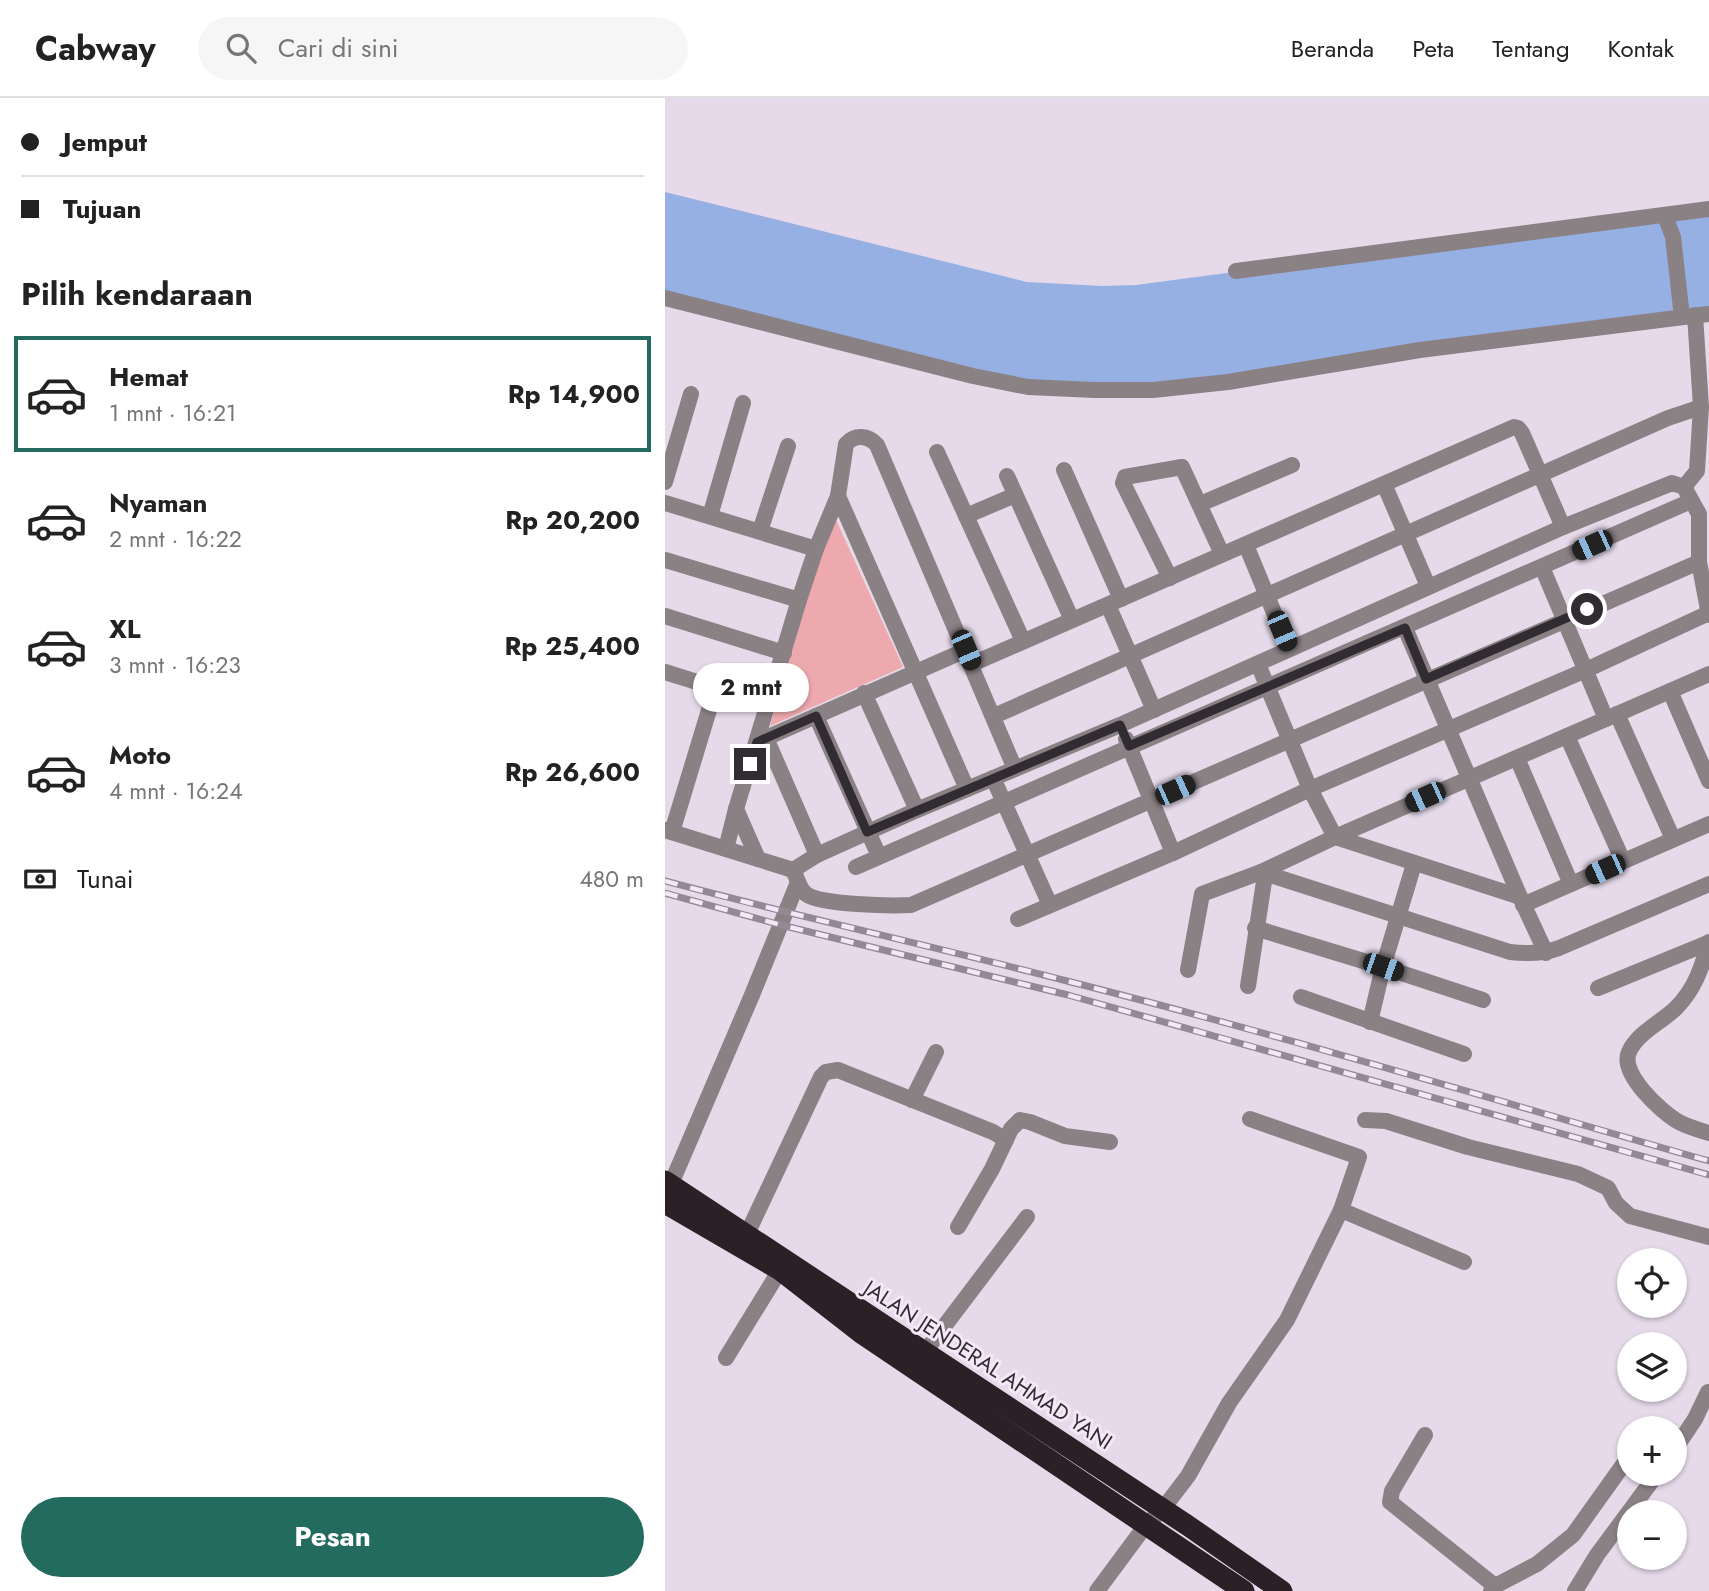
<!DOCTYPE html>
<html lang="id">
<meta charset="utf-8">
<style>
body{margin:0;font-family:Jost,sans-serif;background:#f6f6f6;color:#222;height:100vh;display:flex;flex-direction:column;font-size:26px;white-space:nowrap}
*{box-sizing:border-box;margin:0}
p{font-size:23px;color:#767676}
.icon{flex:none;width:38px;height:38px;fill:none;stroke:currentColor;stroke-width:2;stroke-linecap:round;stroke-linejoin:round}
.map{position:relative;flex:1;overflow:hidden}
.side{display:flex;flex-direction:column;background:#fff;width:665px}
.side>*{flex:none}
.banner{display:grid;align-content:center;height:154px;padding:0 21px;background:#fff}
.fabs{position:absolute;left:952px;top:1150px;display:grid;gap:14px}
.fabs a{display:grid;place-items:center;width:70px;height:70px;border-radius:50%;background:#fff;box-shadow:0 2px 5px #0004;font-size:35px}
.end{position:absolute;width:32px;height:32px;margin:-16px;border:9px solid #312c32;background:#fff;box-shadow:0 0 0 4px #fff}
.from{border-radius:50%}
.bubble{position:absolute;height:49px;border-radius:24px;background:#fff;box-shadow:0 2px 5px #0004;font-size:23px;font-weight:700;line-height:49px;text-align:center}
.car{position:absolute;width:21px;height:42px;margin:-21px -10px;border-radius:9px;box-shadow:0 0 5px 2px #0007;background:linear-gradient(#222 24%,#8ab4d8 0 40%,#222 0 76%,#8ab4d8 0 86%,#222 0)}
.banner b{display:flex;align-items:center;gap:24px;height:66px;font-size:26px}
.banner b+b{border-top:2px solid #e0e0e0}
.banner i{width:18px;height:18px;background:#222}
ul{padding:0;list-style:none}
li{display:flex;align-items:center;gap:21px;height:116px;margin:0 14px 10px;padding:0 7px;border:4px solid transparent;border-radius:0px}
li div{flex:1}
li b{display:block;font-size:26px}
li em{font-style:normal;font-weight:700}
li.selected{border-color:#236a5f}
li>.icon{width:63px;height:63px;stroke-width:1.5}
h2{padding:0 21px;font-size:32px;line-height:84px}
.pay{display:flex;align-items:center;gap:18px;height:77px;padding:0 21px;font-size:26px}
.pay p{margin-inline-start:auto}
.cta{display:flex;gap:14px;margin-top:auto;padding:14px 21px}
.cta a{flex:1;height:80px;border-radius:42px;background:#236a5f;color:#fff;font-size:28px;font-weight:700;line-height:80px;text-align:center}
header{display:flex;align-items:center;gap:42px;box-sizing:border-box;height:98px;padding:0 35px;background:#fff;border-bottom:2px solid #e0e0e0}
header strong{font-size:33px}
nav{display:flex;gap:38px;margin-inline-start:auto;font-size:24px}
.search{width:490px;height:63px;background:#f6f6f6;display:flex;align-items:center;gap:18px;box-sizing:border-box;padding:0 24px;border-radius:38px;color:#767676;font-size:26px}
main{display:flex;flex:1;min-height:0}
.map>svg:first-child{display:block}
.green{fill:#eda9ae}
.water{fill:#96b0e4}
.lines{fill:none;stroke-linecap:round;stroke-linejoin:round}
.minor{stroke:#8a8185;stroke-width:16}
.highway{stroke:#2d1f26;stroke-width:21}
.rail-casing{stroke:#928994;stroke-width:7}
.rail{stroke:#f4e7f7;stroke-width:4.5;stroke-dasharray:13;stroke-linecap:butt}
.route{stroke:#312c32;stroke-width:9}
.labels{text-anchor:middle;stroke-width:6;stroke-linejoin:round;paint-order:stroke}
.street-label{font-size:21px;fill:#312c32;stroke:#f4e7f7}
</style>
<header>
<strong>Cabway</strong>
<div class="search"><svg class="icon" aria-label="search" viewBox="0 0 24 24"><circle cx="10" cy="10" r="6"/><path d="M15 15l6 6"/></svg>Cari di sini</div>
<nav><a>Beranda</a><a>Peta</a><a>Tentang</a><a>Kontak</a></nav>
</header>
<main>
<section class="side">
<div class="banner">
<b><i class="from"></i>Jemput</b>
<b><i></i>Tujuan</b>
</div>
<h2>Pilih kendaraan</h2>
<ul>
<li class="selected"><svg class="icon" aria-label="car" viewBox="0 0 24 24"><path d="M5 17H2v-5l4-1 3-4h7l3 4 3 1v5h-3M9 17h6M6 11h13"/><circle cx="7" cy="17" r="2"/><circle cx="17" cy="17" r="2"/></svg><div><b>Hemat</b><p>1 mnt · 16:21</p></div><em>Rp 14,900</em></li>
<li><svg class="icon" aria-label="car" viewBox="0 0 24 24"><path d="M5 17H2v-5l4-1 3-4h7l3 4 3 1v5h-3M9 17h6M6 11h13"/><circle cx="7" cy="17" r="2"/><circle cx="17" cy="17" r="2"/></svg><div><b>Nyaman</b><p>2 mnt · 16:22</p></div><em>Rp 20,200</em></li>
<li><svg class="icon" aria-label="car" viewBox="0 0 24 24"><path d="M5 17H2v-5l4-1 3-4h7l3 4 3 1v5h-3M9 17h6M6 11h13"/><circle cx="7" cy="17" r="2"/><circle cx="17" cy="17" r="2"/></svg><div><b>XL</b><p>3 mnt · 16:23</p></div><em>Rp 25,400</em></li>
<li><svg class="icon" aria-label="car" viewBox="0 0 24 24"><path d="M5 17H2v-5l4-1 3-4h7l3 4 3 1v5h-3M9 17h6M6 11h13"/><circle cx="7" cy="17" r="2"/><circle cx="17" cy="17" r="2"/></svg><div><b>Moto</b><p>4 mnt · 16:24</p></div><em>Rp 26,600</em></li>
</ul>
<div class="pay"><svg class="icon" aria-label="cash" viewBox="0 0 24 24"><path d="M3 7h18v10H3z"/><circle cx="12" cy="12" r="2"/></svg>Tunai<p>480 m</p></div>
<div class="cta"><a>Pesan</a></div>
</section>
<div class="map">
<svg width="1044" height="1493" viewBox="0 0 1044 1493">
<rect width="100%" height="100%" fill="#e6daea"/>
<polygon class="green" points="167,413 238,569 105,628"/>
<polygon class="water" points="0,94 362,184 437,188 471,187 1044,111 1044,216 488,292 391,290 0,200"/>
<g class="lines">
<g class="minor">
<polyline points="1000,118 1008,139 1017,219"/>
<polyline points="571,173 1044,111"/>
<polyline points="0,200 308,278 363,289 430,292 488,292 563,284 755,252 1044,216"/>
<polyline points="272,354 358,543"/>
<polyline points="399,372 456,501"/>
<polyline points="342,378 407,522"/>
<polyline points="0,384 26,296"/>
<polyline points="719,386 763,488"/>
<polyline points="1019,389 1032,373 1036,309 1030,217"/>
<polyline points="173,398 302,691"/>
<polyline points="0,405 151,451"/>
<polyline points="535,406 627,367"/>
<polyline points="45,418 78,305"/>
<polyline points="301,418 350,397"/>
<polyline points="95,433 123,348"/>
<polyline points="581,447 624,551"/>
<polyline points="0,462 134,502"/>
<path d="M 1034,464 L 246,807 C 226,808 156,807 141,796 C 134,791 132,779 128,772 L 152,757 L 252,712 L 455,627 L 898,429 L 1007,385 L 1019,389 L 1034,416 L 1034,464 L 1044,517"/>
<polyline points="877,469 941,621"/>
<polyline points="505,480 458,385 460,379 517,369 557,456"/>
<polyline points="443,507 489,612"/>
<polyline points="0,518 119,555"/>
<polyline points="740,530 855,799 881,855"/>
<polyline points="307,566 849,329 853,330 857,335 898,429"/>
<polyline points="593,566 645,691 670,739 855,799"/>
<polyline points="0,574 103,606"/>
<polyline points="1005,593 1044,683"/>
<polyline points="199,595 252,712"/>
<polyline points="952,616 1008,741"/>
<polyline points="151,618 214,758"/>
<polyline points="329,618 1003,320 1036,309"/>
<polyline points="902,638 958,763"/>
<polyline points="101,640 152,757"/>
<polyline points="461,641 508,755"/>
<polyline points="92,644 301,552"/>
<polyline points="852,660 906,786"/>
<polyline points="328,680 385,807"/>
<polyline points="71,711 93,761"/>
<polyline points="0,732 128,772"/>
<polyline points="7,734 51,589"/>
<path d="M 61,751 L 71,711 L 134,502 L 151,451 L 173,398 L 181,346 C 190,336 203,337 212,347 L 350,671"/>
<polyline points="191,769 1026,403"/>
<path d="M 596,774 L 845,854 C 862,856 878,856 894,850 L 1044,786"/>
<polyline points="858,807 1044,726"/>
<polyline points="353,821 508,755 645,691 921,572 1044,515"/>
<polyline points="590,830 718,869 818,902"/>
<path d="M 1044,844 C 1037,869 1030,891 1011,910 C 997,924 972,935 964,954 C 954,975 996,1014 1014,1024 C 1023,1029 1034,1032 1044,1035"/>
<polyline points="523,872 537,796 596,774 670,739 1044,576"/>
<polyline points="583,888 600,777"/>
<polyline points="933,890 1043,845"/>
<polyline points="636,899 799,956"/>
<polyline points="705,924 718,869 749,766"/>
<polyline points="247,1002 271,954"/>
<polyline points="700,1022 721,1023 803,1049 913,1076 943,1090 951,1105 965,1118 1044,1139"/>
<polyline points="6,1086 87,897 133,784"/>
<polyline points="676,1112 799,1164"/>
<polyline points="293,1129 327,1071 346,1031 355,1022 365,1024 400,1038 445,1044"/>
<polyline points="82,1136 156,979 161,974 173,972 328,1034 341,1042"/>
<polyline points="259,1255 362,1119"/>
<polyline points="61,1260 115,1172"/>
<polyline points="760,1337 727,1393 725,1404 830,1488"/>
<polyline points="1010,1351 1030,1321 1043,1294"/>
<polyline points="432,1493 481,1427 497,1412 523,1378 564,1305 622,1222 676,1112 694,1059 585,1021"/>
<polyline points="826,1493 830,1488 872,1466 908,1437 958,1367"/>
<polyline points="910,1493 932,1457 992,1376"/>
</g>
<g class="highway">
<polyline points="0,1083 522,1427 617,1493"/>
<polyline points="0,1105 115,1172 196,1235 579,1493"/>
</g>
<defs>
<g id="rail">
<path d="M 0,783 C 135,819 271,849 406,884 C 620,938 832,1003 1044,1063"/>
<polyline points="0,795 116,827 403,897 1044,1077"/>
</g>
</defs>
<use href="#rail" class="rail-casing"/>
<use href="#rail" class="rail"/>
</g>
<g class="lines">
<polyline class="route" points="85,666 92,644 151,618 202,734 455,627 464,648 740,530 761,581 922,511"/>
</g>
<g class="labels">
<g class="street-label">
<text transform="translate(323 1267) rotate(33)" y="7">JALAN JENDERAL AHMAD YANI</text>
</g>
</g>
</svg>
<div class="fabs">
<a><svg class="icon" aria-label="locate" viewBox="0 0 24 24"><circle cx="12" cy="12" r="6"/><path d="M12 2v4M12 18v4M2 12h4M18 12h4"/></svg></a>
<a><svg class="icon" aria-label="layers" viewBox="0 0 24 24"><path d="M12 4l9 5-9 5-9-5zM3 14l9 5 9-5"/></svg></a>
<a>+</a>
<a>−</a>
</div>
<i class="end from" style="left:922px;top:511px"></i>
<i class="end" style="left:85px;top:666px"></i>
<div class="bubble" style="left:28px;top:565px;width:116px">2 mnt</div>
<i class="car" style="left:927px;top:447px;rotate:246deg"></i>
<i class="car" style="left:617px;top:533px;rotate:157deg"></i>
<i class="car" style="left:301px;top:552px;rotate:157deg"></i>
<i class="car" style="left:510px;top:692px;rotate:66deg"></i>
<i class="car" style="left:760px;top:699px;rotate:246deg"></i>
<i class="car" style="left:940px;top:771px;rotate:246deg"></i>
<i class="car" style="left:718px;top:869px;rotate:109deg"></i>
</div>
</main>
